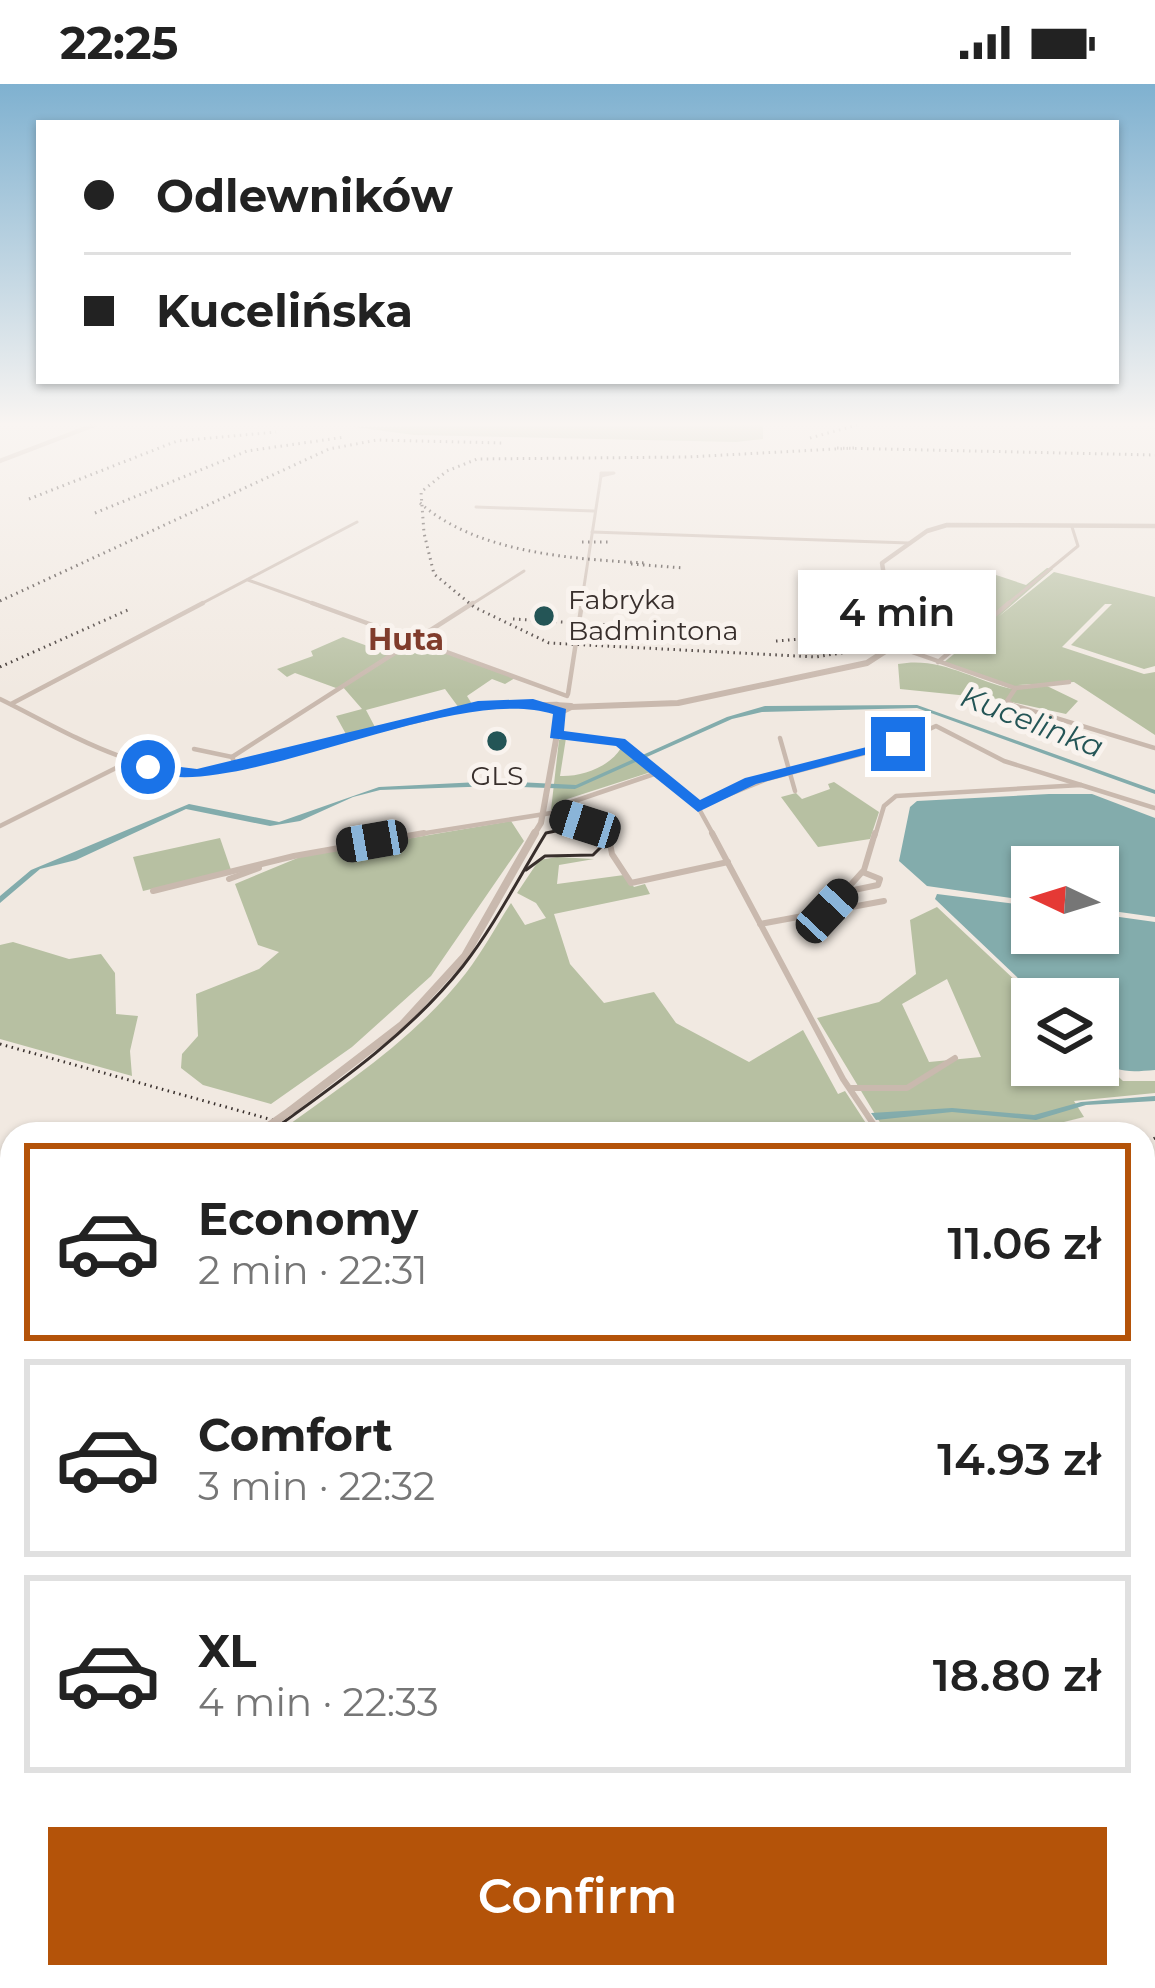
<!DOCTYPE html>
<meta charset="utf-8">
<style>
body{margin:0;font-family:Montserrat,sans-serif;background:#f6f6f6;color:#222;height:100vh;display:flex;flex-direction:column;font-size:45px;white-space:nowrap}
*{box-sizing:border-box;margin:0}
p{font-size:39px;color:#767676}
.icon{flex:none;width:66px;height:66px;fill:none;stroke:currentColor;stroke-width:2;stroke-linecap:round;stroke-linejoin:round}
.map{position:relative;flex:1;overflow:hidden}
.panel{position:absolute;left:0px;top:1038px;width:1155px;height:867px;display:flex;flex-direction:column;background:#fff;border-radius:36px 36px 0 0;box-shadow:0 3px 9px #0004}
.panel>*{flex:none}
.banner{position:absolute;left:36px;top:36px;width:1083px;height:264px;border-radius:0px;box-shadow:0 3px 9px #0004;display:grid;align-content:center;height:264px;padding:0 48px;background:#fff}
.needle{width:78px;rotate:274deg}
.controls{position:absolute;left:1011px;top:762px;display:grid;gap:24px}
.controls a{display:grid;place-items:center;width:108px;height:108px;border-radius:0px;background:#fff;box-shadow:0 3px 9px #0004;font-size:60px}
.end{position:absolute;width:54px;height:54px;margin:-27px;border:15px solid #1a73e8;background:#fff;box-shadow:0 0 0 6px #fff}
.from{border-radius:50%}
.bubble{position:absolute;height:84px;border-radius:0px;background:#fff;box-shadow:0 3px 9px #0004;font-size:39px;font-weight:600;line-height:84px;text-align:center}
.car{position:absolute;width:36px;height:72px;margin:-36px -18px;border-radius:15px;box-shadow:0 0 9px 3px #0007;background:linear-gradient(#222 24%,#8ab4d8 0 40%,#222 0 76%,#8ab4d8 0 86%,#222 0)}
.banner b{display:flex;align-items:center;gap:42px;height:114px;font-size:45px}
.banner b+b{border-top:3px solid #e0e0e0}
.banner i{width:30px;height:30px;background:#222}
ul{padding:21px 0 0;list-style:none}
li{display:flex;align-items:center;gap:36px;height:198px;margin:0 24px 18px;padding:0 24px;border:6px solid #e0e0e0;border-radius:0px}
li div{flex:1}
li b{display:block;font-size:45px}
li em{font-style:normal;font-weight:600}
li.current{border-color:#b45309}
li>.icon{width:108px;height:108px;stroke-width:1.5}
.cta{display:flex;gap:24px;margin-top:auto;padding:24px 48px}
.cta a{flex:1;height:138px;border-radius:0px;background:#b45309;color:#fff;font-size:48px;font-weight:600;line-height:138px;text-align:center}
.status{display:flex;justify-content:space-between;align-items:center;height:84px;padding:0 60px;background:#fff;direction:ltr}
.status svg{height:33px;fill:currentColor}
.map>svg:first-child{display:block}
.green{fill:#b7c0a2;fill-rule:evenodd}
.water{fill:#83acac}
.lines{fill:none;stroke-linecap:round;stroke-linejoin:round}
.minor-far4{stroke:#c9b9ae;stroke-width:3}
.minor-far3{stroke:#c9b9ae;stroke-width:4.5}
.minor-far2{stroke:#c9b9ae;stroke-width:6}
.minor-far1{stroke:#c9b9ae;stroke-width:8}
.minor{stroke:#c9b9ae;stroke-width:9}
.tertiary-far4{stroke:#c9b9ae;stroke-width:4.5}
.tertiary-far3{stroke:#c9b9ae;stroke-width:6}
.tertiary-far2{stroke:#c9b9ae;stroke-width:8}
.tertiary-far1{stroke:#c9b9ae;stroke-width:9}
.tertiary{stroke:#c9b9ae;stroke-width:12}
.tram-far1{stroke:#382f2c;stroke-width:3}
.tram{stroke:#382f2c;stroke-width:4.5}
.rail-far1{stroke:#382f2c;stroke-width:3;stroke-dasharray:1.5 4.5;stroke-linecap:butt}
.rail{stroke:#382f2c;stroke-width:4.5;stroke-dasharray:4.5 14;stroke-linecap:butt}
.tertiary-bridge{stroke:#c9b9ae;stroke-width:8}
.route{fill:#1a73e8}
.poi-dot{fill:#245556;stroke:#f9f3ee;stroke-width:4.5}
.labels{text-anchor:middle;stroke-width:10;stroke-linejoin:round;paint-order:stroke}
.far-poi-label{font-size:27px;fill:#382f2c;stroke:#f9f3ee;text-anchor:start}
.far-neighbourhood-label{font-size:30px;font-weight:bold;fill:#803c2c;stroke:#f9f3ee}
.far-water-label{font-size:30px;font-style:italic;fill:#245556;stroke:#f9f3ee}
</style>
<div class="status"><b>22:25</b><svg viewBox="0 0 49 12"><path d="M0 12V9h3v3zM5 12V6h3v6zM10 12V3h3v9zM15 12V0h3v12zM26 1h20v11H26zM47 4h2v5h-2z"/></svg></div>
<div class="map">
<svg width="1155" height="1904" viewBox="0 0 1155 1904">
<rect width="100%" height="100%" fill="#f1e9e1"/>
<g class="green">
<polygon points="763,341 763,355 736,358 414,351 355,343"/>
<path d="M 1047,484 L 1053,485 L 998,533 L 1054,488 L 1155,513 L 1155,582 L 1144,585 L 1071,561 L 1112,520 L 1105,520 L 1062,563 L 1144,590 L 1155,588 L 1155,651 L 1074,598 L 1018,601 L 1047,602 L 1078,617 L 1066,630 L 998,615 L 900,605 L 898,580 C 940,572 973,596 1012,605 L 943,579 L 992,539 L 965,528 L 984,487 L 1026,501 Z"/>
<polygon points="343,553 392,571 415,558 515,594 505,600 492,595 467,612 472,620 459,624 445,605 366,626 376,645 347,652 336,632 362,625 342,602 336,604 295,589 287,593 277,585 313,572 311,567"/>
<path d="M 566,654 L 560,692 C 581,693 610,683 621,664 L 651,688 L 558,718 L 556,727 L 551,726 L 559,656 Z"/>
<polygon points="834,698 879,728 870,755 818,763 781,713 796,709 802,715 830,705 828,700"/>
<polygon points="511,737 524,757 431,892 352,963 271,1020 203,1001 181,984 182,970 198,952 196,910 259,885 279,868 258,861 235,800 300,773"/>
<polygon points="220,754 231,786 143,807 133,773"/>
<path d="M 557,773 L 594,775 L 559,781 L 557,800 L 624,791 L 634,803 L 645,800 L 650,810 L 554,830 L 570,880 L 604,919 L 654,908 L 676,939 L 749,978 L 803,946 L 838,1010 L 845,1007 L 873,1050 L 276,1050 C 343,1001 415,955 466,889 C 483,867 496,842 511,819 L 525,841 L 546,834 L 536,819 L 517,809 L 539,776 Z"/>
<path d="M 937,823 L 1035,915 L 1032,981 L 1098,981 L 1098,974 L 1123,997 L 1155,997 L 1155,1009 L 1074,1017 L 1084,1033 L 1016,1050 L 887,1050 L 817,934 L 879,918 L 916,890 L 910,836 ZM 947,895 L 981,973 L 929,978 L 902,920 Z"/>
<polygon points="13,858 69,875 101,870 115,889 116,930 138,932 130,967 132,992 0,955 0,861"/>
</g>
<g class="water">
<polygon points="917,621 1155,706 1155,710 917,624 762,628 732,635 575,705 497,702 380,706 353,713 300,737 270,742 186,725 76,776 40,785 0,819 0,812 31,786 189,720 279,738 379,703 499,697 576,701 727,633 765,622"/>
<polygon points="1049,710 1092,710 1155,734 1155,833 1098,825 1098,783 1032,783 1032,817 927,802 899,777 910,723 917,717"/>
<path d="M 937,810 L 1032,822 L 1032,849 L 1098,849 L 1098,830 L 1155,838 L 1155,986 C 1130,988 1117,990 1098,972 L 1098,915 L 1040,915 L 935,815 Z"/>
<polygon points="1155,1012 1155,1017 1086,1021 1036,1036 952,1028 876,1036 871,1029 952,1024 1034,1031 1081,1018"/>
</g>
<g class="lines">
<g class="minor-far4">
<polygon points="601,389 614,389 601,392"/>
<polyline points="476,423 594,427"/>
<polyline points="592,448 909,459"/>
<polyline points="248,496 320,522"/>
<polyline points="197,522 357,438"/>
<polyline points="469,522 524,487"/>
<polyline points="581,522 601,392"/>
<polyline points="1005,522 1078,462 1072,443"/>
</g>
<g class="minor-far3">
<polyline points="312,519 567,612"/>
<polyline points="892,561 1015,604 1069,598"/>
<polyline points="938,578 1009,519"/>
<polyline points="1015,605 1007,617 1013,621 1155,664"/>
<polyline points="568,610 582,519"/>
<path d="M 0,615 C 67,648 134,692 212,687 L 478,622 L 557,620"/>
<polyline points="11,620 203,519"/>
<polyline points="555,651 620,658 698,723 714,752"/>
<polyline points="780,654 795,707"/>
<polyline points="194,665 232,673"/>
<polyline points="236,682 232,673 473,519"/>
<polyline points="698,723 767,695 892,662 936,642 1004,677 1081,701"/>
<polyline points="561,732 563,721 657,689"/>
<polyline points="0,742 132,676"/>
<polyline points="407,752 551,729 608,747 609,752"/>
<polyline points="875,752 884,722 896,712 1081,701 1155,724"/>
</g>
<g class="minor-far2">
<polyline points="608,749 612,770 631,799 728,778"/>
<polyline points="712,749 843,995 878,1047"/>
<polyline points="229,795 259,784"/>
<polyline points="153,807 294,772 424,749"/>
<polyline points="849,807 878,801 880,795 865,789"/>
<polyline points="827,827 864,786 875,749"/>
<polyline points="760,840 884,817"/>
<polyline points="850,1004 907,1004 955,974"/>
</g>
<g class="minor-far1">
<polyline points="876,1044 880,1050"/>
<polyline points="0,1217 12,1209"/>
<polyline points="0,1319 12,1315"/>
<polyline points="0,1414 12,1410"/>
</g>
<g class="minor">
<polyline points="0,1510 12,1506"/>
<polyline points="0,1606 12,1602"/>
<polyline points="1143,1690 1155,1683"/>
<polyline points="277,1893 290,1904"/>
<polyline points="697,1893 706,1904"/>
<polyline points="831,1904 838,1893"/>
</g>
<g class="tertiary-far4">
<polyline points="0,377 94,341"/>
<polyline points="889,522 882,479 927,447 947,441 1155,442"/>
</g>
<g class="tertiary-far3">
<polyline points="561,628 571,623 678,619 867,579 887,566 895,554 889,519"/>
<polyline points="561,628 555,621 571,622"/>
<polyline points="533,752 541,739 561,628"/>
</g>
<polyline class="tertiary-far2" points="290,1027 402,941 465,872 535,749"/>
<polyline class="tertiary-far1" points="0,1088 12,1092"/>
<polyline class="tertiary" points="583,1893 590,1904"/>
<g class="tram-far1">
<polyline points="526,786 545,772 593,771 604,760"/>
<path d="M 267,1050 C 337,1000 409,950 463,882 C 495,841 519,793 546,749 L 575,743 L 603,752 L 604,760"/>
</g>
<polyline class="tram" points="566,1893 573,1904"/>
<g class="rail-far1">
<polyline points="810,354 857,341"/>
<polyline points="837,364 1155,371"/>
<polyline points="854,364 687,373 477,375 447,387 421,408 424,449 434,490 474,523 549,559 816,573 884,562"/>
<polyline points="29,415 177,357 276,348"/>
<path d="M 420,419 C 477,469 572,475 645,479"/>
<polyline points="95,429 247,367 345,353"/>
<polyline points="582,458 610,458"/>
<polyline points="631,480 684,484"/>
<polyline points="0,517 329,365 377,356 504,359"/>
<polyline points="513,535 693,546"/>
<polyline points="776,557 841,552 883,530"/>
<polyline points="0,583 130,525"/>
<polyline points="0,960 323,1050"/>
<polyline points="1143,1060 1155,1054"/>
<polyline points="1143,1089 1155,1088"/>
<polyline points="1143,1130 1155,1130"/>
</g>
<g class="rail">
<polyline points="1143,1731 1155,1724"/>
<polyline points="1143,1754 1155,1746"/>
<polyline points="1143,1778 1155,1769"/>
<polyline points="901,1904 912,1893"/>
<polyline points="951,1904 963,1893"/>
<polyline points="981,1904 993,1893"/>
</g>
<polyline class="tertiary-bridge" points="267,1043 290,1027"/>
</g>
<linearGradient id="sky" x2="0" y2="1"><stop stop-color="#7fb1d0"/><stop offset="0.56" stop-color="#f9f5f2"/><stop offset="1" stop-color="#f9f5f2" stop-opacity="0"/></linearGradient>
<rect width="1155" height="607" fill="url(#sky)"/>
<path class="route" d="M 533,615 L 566,625 L 564,647 L 625,655 L 700,716 L 745,694 L 898,655 L 905,660 L 756,700 L 698,728 L 616,662 L 550,654 L 553,630 C 448,597 215,730 140,683 L 148,679 L 197,685 L 478,617 Z"/>
<g class="poi-dot">
<circle cx="544" cy="532" r="12"/>
<circle cx="497" cy="657" r="12"/>
</g>
<g class="labels">
<g class="far-poi-label">
<text x="568" y="525">Fabryka<tspan x="568" dy="31">Badmintona</tspan></text>
<text x="497" y="701" text-anchor="middle">GLS</text>
</g>
<g class="far-neighbourhood-label">
<text x="406" y="566">Huta</text>
</g>
<g class="far-water-label">
<text transform="translate(1032 638) rotate(21)" y="10">Kucelinka</text>
</g>
</g>
</svg>
<div class="controls">
<a><svg class="needle" viewBox="-14 -14 28 28"><path d="M0-13l5 13h-10z" fill="#e53935"/><path d="M0 13l5-13h-10z" fill="#767676"/></svg></a>
<a><svg class="icon" aria-label="layers" viewBox="0 0 24 24"><path d="M12 4l9 5-9 5-9-5zM3 14l9 5 9-5"/></svg></a>
</div>
<i class="end from" style="left:148px;top:683px"></i>
<i class="end" style="left:898px;top:660px"></i>
<div class="bubble" style="left:798px;top:486px;width:198px">4 min</div>
<i class="car" style="left:585px;top:740px;rotate:288deg"></i>
<i class="car" style="left:372px;top:757px;rotate:260deg"></i>
<i class="car" style="left:827px;top:827px;rotate:43deg"></i>
<div class="banner">
<b><i class="from"></i>Odlewników</b>
<b><i></i>Kucelińska</b>
</div>
<section class="panel">
<ul>
<li class="current"><svg class="icon" aria-label="car" viewBox="0 0 24 24"><path d="M5 17H2v-5l4-1 3-4h7l3 4 3 1v5h-3M9 17h6M6 11h13"/><circle cx="7" cy="17" r="2"/><circle cx="17" cy="17" r="2"/></svg><div><b>Economy</b><p>2 min · 22:31</p></div><em>11.06 zł</em></li>
<li><svg class="icon" aria-label="car" viewBox="0 0 24 24"><path d="M5 17H2v-5l4-1 3-4h7l3 4 3 1v5h-3M9 17h6M6 11h13"/><circle cx="7" cy="17" r="2"/><circle cx="17" cy="17" r="2"/></svg><div><b>Comfort</b><p>3 min · 22:32</p></div><em>14.93 zł</em></li>
<li><svg class="icon" aria-label="car" viewBox="0 0 24 24"><path d="M5 17H2v-5l4-1 3-4h7l3 4 3 1v5h-3M9 17h6M6 11h13"/><circle cx="7" cy="17" r="2"/><circle cx="17" cy="17" r="2"/></svg><div><b>XL</b><p>4 min · 22:33</p></div><em>18.80 zł</em></li>
</ul>
<div class="cta"><a>Confirm</a></div>
</section>
</div>
